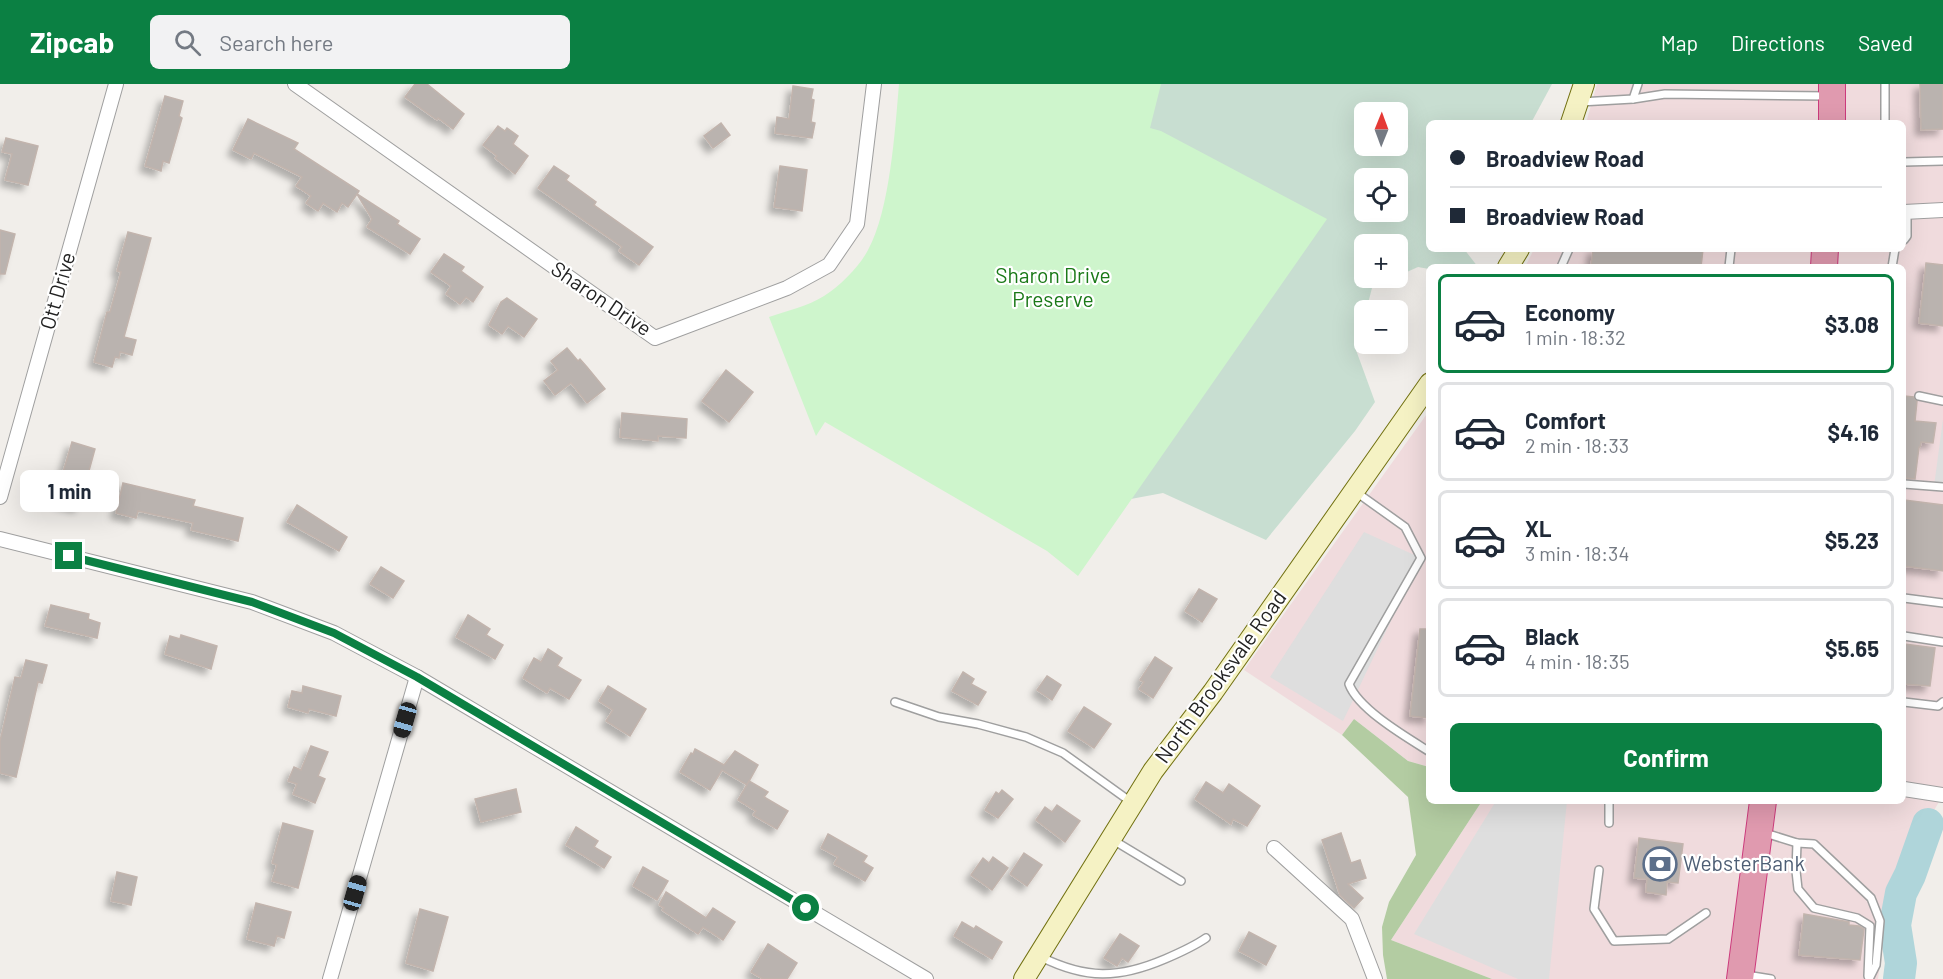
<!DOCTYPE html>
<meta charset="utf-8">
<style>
body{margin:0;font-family:Barlow,sans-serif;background:#f2f2f3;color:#1f2937;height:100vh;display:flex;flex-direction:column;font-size:22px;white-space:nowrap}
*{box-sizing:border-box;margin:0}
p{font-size:20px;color:#747a83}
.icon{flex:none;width:33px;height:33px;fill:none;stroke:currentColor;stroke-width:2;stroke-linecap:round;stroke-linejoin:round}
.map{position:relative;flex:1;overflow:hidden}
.sheet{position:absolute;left:1426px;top:180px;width:480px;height:540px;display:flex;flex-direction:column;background:#fff;border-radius:9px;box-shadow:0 6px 24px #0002}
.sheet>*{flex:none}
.banner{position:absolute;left:1426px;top:36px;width:480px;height:132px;border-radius:9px;box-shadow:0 6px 24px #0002;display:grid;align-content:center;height:132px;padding:0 24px;background:#fff}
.needle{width:39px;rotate:1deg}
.fabs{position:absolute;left:1354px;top:18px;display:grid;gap:12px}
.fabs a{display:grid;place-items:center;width:54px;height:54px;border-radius:9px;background:#fff;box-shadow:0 6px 24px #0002;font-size:30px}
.end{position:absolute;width:27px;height:27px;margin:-14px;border:8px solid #0b8043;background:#fff;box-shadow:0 0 0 3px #fff}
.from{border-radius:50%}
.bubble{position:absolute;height:42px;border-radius:9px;background:#fff;box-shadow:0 6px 24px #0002;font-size:20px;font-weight:700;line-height:42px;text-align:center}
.car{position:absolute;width:18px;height:36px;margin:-18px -9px;border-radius:8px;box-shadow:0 0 4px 2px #0007;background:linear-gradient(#222 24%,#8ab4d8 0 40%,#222 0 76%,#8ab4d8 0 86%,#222 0)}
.banner b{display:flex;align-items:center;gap:21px;height:57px;font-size:22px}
.banner b+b{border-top:2px solid #e0e1e3}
.banner i{width:15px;height:15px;background:#1f2937}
ul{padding:10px 0 0;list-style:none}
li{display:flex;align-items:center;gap:18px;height:99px;margin:0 12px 9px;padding:0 12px;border:3px solid #e0e1e3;border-radius:9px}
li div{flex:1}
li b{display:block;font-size:22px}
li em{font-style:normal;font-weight:700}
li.selected{border-color:#0b8043}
li>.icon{width:54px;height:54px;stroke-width:1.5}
.button{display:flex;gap:12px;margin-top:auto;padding:12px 24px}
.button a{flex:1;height:69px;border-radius:9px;background:#0b8043;color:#fff;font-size:24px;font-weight:700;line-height:69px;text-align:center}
header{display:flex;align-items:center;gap:36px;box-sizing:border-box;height:84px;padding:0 30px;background:#0b8043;color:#fff}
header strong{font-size:28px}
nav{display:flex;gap:33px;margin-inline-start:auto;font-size:21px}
.search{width:420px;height:54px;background:#f2f2f3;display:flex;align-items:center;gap:15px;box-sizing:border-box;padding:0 21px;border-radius:9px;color:#747a83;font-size:22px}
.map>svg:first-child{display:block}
.commercial{fill:#f0dbdd}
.forest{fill:#b3cca2}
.wetland{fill:#c8ded1;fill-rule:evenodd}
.park{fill:#cef5cc}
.parking{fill:#dedede}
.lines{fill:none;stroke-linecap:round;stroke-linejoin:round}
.river{stroke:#afd5da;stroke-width:32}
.building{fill:#bab3af;stroke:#c2b4ad;stroke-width:1.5;filter:url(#shadow)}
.lane-casing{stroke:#9f9f9f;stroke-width:10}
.street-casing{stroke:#9f9f9f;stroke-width:16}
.secondary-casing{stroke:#727110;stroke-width:22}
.highway-casing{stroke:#cc3a7c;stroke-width:28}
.lane{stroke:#fff;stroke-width:7}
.street{stroke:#fff;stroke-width:14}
.secondary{stroke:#f5f2c4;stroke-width:20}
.highway{stroke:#e09aaf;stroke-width:26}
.route{stroke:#0b8043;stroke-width:8}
.labels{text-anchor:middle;stroke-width:4.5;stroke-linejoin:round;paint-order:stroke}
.park-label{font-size:21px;fill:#1a7917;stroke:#fff}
.street-label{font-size:21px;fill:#222;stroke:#fff}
.service-label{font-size:21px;fill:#4e5e75;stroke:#fff;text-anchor:start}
</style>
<header>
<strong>Zipcab</strong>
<div class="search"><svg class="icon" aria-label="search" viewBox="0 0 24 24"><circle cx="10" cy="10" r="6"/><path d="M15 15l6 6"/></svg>Search here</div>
<nav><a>Map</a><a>Directions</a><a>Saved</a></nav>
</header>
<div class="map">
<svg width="1943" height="895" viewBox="0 0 1943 895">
<defs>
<filter id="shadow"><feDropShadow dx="-5.5" dy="5.5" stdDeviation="3" flood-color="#0004"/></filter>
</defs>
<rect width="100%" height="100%" fill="#f1eeea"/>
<g class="commercial">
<polygon points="1597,0 1943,0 1943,711 1891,800 1878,895 1492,895 1391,856 1482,717 1904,717 1904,183 1525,183 1534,165 1904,165 1904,39 1586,39"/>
<polygon points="1429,327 1429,683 1408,677 1354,635 1342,651 1244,586"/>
</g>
<polygon class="forest" points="1354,635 1408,677 1429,683 1430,717 1482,717 1391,856 1492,895 1387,895 1383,871 1382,843 1389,818 1416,771 1408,713 1342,651"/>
<path class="wetland" d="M 908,0 L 1552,0 L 1531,39 L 1430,39 L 1430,165 L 1464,165 L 1478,183 L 1430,183 L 1429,185 L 1418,183 L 1398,192 L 1398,160 L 1365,160 L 1365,194 L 1395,194 L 1372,204 L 1356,266 L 1375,318 L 1355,347 L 1266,456 L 1163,409 L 1077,425 L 894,131 ZM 1365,28 L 1398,28 L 1398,62 L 1365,62 ZM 1365,94 L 1398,94 L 1398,128 L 1365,128 Z"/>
<path class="park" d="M 899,0 L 1161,0 L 1150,44 L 1161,47 L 1327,135 L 1078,492 L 1047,467 L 825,338 L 816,352 L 769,233 C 787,227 808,222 824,212 C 841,201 859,183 868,166 C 890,126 895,46 899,0 Z"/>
<g class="parking">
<polygon points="1943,335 1943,403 1934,402"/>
<polygon points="1364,448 1421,474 1343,637 1270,593"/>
<polygon points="1496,717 1514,717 1519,719 1524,717 1567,717 1549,895 1518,895 1414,850"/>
</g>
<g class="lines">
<polyline class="river" points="1899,895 1901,879 1895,841 1901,809 1910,791 1928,740"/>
</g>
<g class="building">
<polygon points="415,0 427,0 464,30 453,45 438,34 437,36 405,13"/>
<polygon points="1920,0 1943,0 1943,45 1921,46"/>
<polygon points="793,2 813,5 811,15 814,16 811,38 815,39 812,54 775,49 777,33 789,35"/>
<polygon points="165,12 183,17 179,32 182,34 169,79 163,77 161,87 145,82"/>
<polygon points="248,35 298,59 294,65 359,107 357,110 399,137 397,140 420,155 410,170 367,143 372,135 357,110 348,123 342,119 337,128 323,119 318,127 306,119 311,112 296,102 302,93 254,69 251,75 233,66"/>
<polygon points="721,39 730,51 713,64 704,52"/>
<polygon points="498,42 505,47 507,44 518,52 513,60 528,72 515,90 495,74 497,72 483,61"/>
<polygon points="6,54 38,62 28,101 5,96 12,70 2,68"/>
<polygon points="554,82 569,92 566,96 596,118 594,121 653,163 639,181 619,167 622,163 538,104"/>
<polygon points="780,82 807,86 802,127 774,123"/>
<polygon points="0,146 15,150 5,190 0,190"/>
<polygon points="128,148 151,154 124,253 136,256 132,271 120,268 119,274 115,273 112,283 94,278 107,228 110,228 121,188 117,187"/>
<polygon points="1593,165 1703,165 1701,183 1591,183"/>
<polygon points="444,170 464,183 461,187 483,203 473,218 466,213 460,220 446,210 451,202 431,188"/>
<polygon points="1926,179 1943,181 1943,242 1919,239"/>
<polygon points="507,214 537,235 524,253 508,242 502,250 489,241 501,218"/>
<polygon points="567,264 578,277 580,275 587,283 605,305 587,319 571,299 555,311 544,297 558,286 551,277"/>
<polygon points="726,286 753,308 729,338 702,317"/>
<polygon points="1904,312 1914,313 1917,317 1915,337 1936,339 1933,359 1921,358 1920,363 1919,363 1915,395 1904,394"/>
<polygon points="622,329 687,335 686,354 658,352 658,357 620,353"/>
<polygon points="72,358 95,365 79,423 60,418 66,396 61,395"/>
<polygon points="123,399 195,416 193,422 243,434 238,457 191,446 193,439 138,427 136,434 116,429"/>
<polygon points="1904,416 1943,421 1943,487 1904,482"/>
<polygon points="297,421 347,453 339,467 287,438"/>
<polygon points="381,483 404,497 393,514 370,500"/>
<polygon points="1199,505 1217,515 1202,538 1185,527"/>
<polygon points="51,521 89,530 88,535 100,539 97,554 45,542"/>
<polygon points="468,531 490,545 486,551 503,561 495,575 456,553"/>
<polygon points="1420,545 1430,545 1430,634 1410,632"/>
<polygon points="181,551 217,562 211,585 165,570 170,552 180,555"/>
<polygon points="1904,560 1935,564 1930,602 1904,600"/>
<polygon points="548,565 562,574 557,582 581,596 569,615 550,604 547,609 523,594 534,574 541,578"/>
<polygon points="1155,573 1172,584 1153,614 1139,605 1144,598 1140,596"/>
<polygon points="26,576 47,581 42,599 38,598 16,693 0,689 0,657 15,593 21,594"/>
<polygon points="963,588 974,595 971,600 986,608 978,621 952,607"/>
<polygon points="1047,592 1061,601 1052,616 1037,606"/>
<polygon points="303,602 341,612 336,632 309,625 308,629 288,623 292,607 302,609"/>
<polygon points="608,602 646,625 630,652 606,637 613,626 599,617"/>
<polygon points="1084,623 1111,640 1094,664 1068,647"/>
<polygon points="311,662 328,668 318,692 325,695 315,719 293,710 297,700 288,697 294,683 301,686"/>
<polygon points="695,665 724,681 735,667 758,681 747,701 722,686 710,706 680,688 691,669 693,670"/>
<polygon points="749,697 768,708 764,713 788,727 777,745 753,731 756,727 738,716"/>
<polygon points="1206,698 1223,709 1229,700 1260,722 1247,742 1233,735 1231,740 1195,715"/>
<polygon points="516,705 521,728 481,738 475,715"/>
<polygon points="1002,706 1013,715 998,734 985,726 996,708 999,710"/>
<polygon points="1057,721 1080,737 1065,758 1036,736 1045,723 1052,728"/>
<polygon points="283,739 313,747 298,804 272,797 277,781 272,779"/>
<polygon points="576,743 598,757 594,763 611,773 604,784 566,761"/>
<polygon points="1341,749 1351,779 1360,776 1366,794 1348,800 1363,814 1354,824 1340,811 1322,756"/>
<polygon points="828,750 867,772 863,778 873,784 865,797 834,780 838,773 821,764"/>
<polygon points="1639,754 1683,760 1678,799 1667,798 1666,811 1646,808 1647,795 1634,794"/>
<polygon points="1024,769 1042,781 1027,802 1010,790"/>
<polygon points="993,773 1008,784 992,806 971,791 983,774 989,779"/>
<polygon points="643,783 668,797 657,816 633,802"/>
<polygon points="117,788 137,793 131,821 111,817"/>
<polygon points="666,808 706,834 713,824 735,838 723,856 703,843 698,850 662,826 664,824 659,821"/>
<polygon points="256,819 291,828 284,854 277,852 274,862 247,855"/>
<polygon points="420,825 448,833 433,887 406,879"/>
<polygon points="1804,830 1849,838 1849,841 1859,842 1864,845 1860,876 1799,871"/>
<polygon points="962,838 974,845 976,842 1002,858 992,875 954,852"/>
<polygon points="1249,848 1276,862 1266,881 1239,867"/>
<polygon points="1120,850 1139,862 1128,878 1122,874 1117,882 1104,874"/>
<polygon points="768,860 797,879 787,895 763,895 751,888"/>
</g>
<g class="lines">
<defs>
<g id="lane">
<polyline points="1885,0 1885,39"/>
<polyline points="1633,15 1638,0"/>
<polyline points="1580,18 1633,15 1665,10 1827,12"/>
<polyline points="1904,78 1943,77"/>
<polyline points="1904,156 1907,152 1907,128"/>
<polyline points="1561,183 1569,165"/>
<polyline points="1729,183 1731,165"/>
<polyline points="1892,183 1895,165"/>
<polyline points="1919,312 1943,317"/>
<polyline points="1904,400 1943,403"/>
<path d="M 1356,408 L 1405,443 L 1421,474 L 1349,600 C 1358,625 1406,653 1430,668"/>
<polyline points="1904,514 1943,519"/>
<polyline points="1904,552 1943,558"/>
<polyline points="895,618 939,633 978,640 1026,653 1063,669 1131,718"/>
<polyline points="1904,618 1938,622 1943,618"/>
<polyline points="1609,717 1609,739"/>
<polyline points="1765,749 1797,759 1814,760 1871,814 1880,837 1876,881 1869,895"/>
<polyline points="1113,756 1181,797"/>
<polyline points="1797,759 1796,787 1798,805 1814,824 1857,834 1870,842 1868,892"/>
<polyline points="1599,786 1594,825 1614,857 1668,855 1706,829"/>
<path d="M 1041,873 C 1086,895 1118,895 1165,875 C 1179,869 1193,863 1206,854"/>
<polyline points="1746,891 1771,895"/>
</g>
<g id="street">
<polyline points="295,0 655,254 787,204 829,181 857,140 874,0"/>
<polyline points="1904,128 1943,126"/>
<polyline points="0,413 116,0"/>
<polyline points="0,455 252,518 334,549 417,593 926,895"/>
<polyline points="1904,705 1943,711"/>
<polyline points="1274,764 1352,835 1375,895"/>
<polyline points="330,895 417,593"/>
</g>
<g id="secondary">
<polyline points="1571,39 1584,0"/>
<polyline points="1508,183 1519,165"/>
<polyline points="1024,895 1153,687 1213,608 1430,299"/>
</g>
<g id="highway">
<polyline points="1832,39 1832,0"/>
<polyline points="1824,183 1825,165"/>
<polyline points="1740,895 1763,717"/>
</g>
</defs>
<use href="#lane" class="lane-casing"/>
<use href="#street" class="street-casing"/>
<use href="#secondary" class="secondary-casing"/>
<use href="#highway" class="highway-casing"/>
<use href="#lane" class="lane"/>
<use href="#street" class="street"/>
<use href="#secondary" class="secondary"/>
<use href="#highway" class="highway"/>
</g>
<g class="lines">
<polyline class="route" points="69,472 252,518 334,549 417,593 806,824"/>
</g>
<defs>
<symbol id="bank-ring" viewBox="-11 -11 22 22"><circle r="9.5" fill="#fff" stroke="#5c6f8a" stroke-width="1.5"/><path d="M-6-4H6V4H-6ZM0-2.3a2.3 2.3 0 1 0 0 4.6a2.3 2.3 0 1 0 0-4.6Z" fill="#5c6f8a"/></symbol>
</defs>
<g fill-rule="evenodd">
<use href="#bank-ring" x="1641" y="761" width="38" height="38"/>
</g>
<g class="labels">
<g class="park-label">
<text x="1053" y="199">Sharon Drive<tspan x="1053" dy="24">Preserve</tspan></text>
</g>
<g class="street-label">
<text transform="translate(58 207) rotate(-74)" y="7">Ott Drive</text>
<text transform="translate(601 215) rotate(34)" y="7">Sharon Drive</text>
<text transform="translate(1221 593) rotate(-54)" y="7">North Brooksvale Road</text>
</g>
<g class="service-label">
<text x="1683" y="787">WebsterBank</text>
</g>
</g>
</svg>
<div class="fabs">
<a><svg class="needle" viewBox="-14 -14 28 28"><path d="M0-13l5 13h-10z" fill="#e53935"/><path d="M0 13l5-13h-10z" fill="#747a83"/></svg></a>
<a><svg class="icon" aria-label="locate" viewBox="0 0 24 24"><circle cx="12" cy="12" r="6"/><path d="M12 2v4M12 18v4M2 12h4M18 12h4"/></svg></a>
<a>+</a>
<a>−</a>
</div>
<i class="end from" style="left:806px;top:824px"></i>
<i class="end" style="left:69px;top:472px"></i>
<div class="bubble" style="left:20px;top:386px;width:99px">1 min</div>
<i class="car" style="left:405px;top:636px;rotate:196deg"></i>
<i class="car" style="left:355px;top:809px;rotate:16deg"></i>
<div class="banner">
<b><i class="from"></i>Broadview Road</b>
<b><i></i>Broadview Road</b>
</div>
<section class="sheet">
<ul>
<li class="selected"><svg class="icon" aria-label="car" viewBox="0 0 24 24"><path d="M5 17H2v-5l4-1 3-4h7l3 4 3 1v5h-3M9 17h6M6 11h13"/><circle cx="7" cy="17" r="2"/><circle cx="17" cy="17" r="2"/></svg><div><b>Economy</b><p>1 min · 18:32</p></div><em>$3.08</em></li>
<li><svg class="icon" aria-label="car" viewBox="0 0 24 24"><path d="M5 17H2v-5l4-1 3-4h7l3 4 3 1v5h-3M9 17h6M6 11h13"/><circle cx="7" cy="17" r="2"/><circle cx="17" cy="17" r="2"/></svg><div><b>Comfort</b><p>2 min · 18:33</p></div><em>$4.16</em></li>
<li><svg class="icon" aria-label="car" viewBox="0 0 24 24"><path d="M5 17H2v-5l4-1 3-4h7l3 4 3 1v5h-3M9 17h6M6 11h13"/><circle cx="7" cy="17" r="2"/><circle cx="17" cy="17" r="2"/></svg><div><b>XL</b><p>3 min · 18:34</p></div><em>$5.23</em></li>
<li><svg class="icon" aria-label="car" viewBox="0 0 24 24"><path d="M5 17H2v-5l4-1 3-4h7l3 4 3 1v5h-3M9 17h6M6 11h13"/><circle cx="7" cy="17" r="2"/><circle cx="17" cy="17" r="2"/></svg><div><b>Black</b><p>4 min · 18:35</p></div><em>$5.65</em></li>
</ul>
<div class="button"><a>Confirm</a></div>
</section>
</div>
